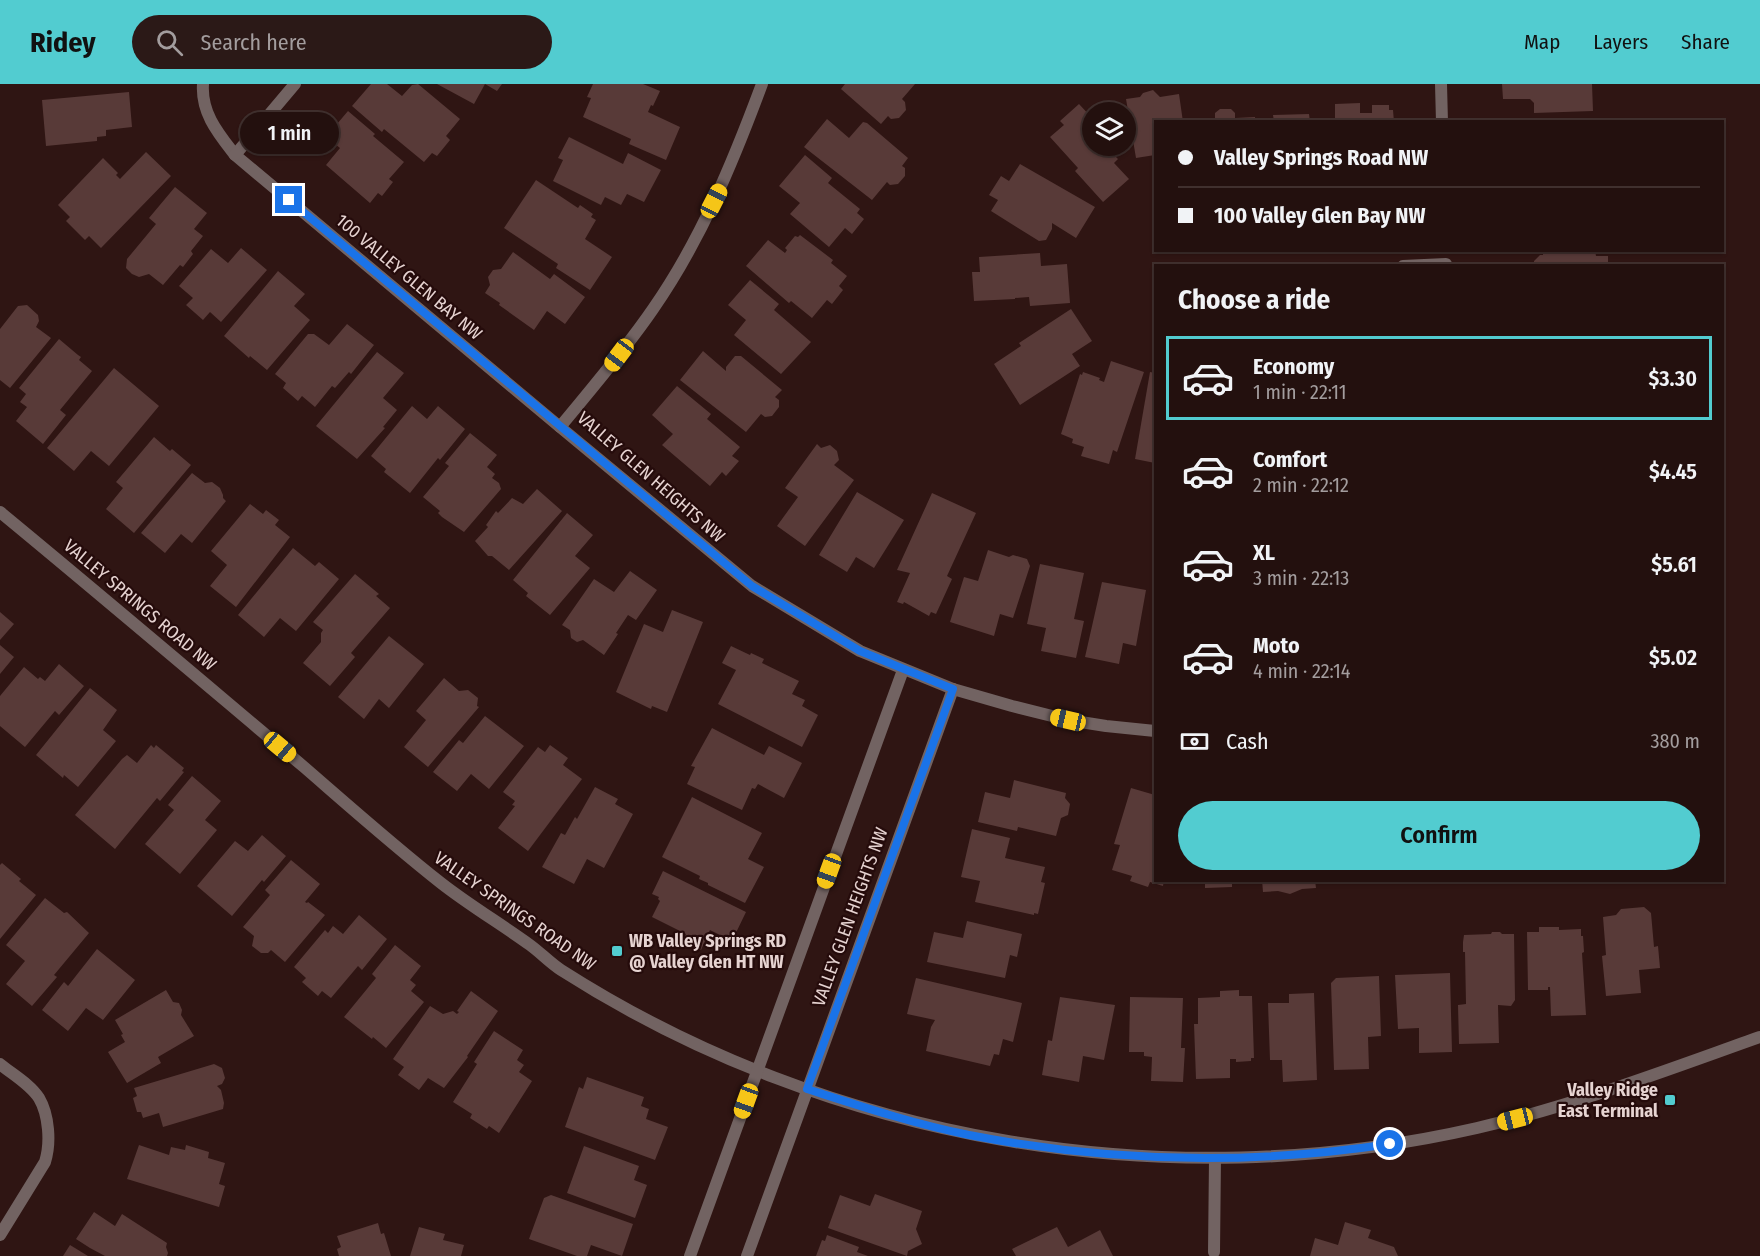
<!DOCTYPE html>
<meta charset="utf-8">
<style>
body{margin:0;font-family:"Fira Sans Condensed",sans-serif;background:#2b1917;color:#f1f3f6;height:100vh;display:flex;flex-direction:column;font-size:22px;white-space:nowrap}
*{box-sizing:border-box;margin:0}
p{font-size:20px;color:#a39d9e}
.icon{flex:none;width:33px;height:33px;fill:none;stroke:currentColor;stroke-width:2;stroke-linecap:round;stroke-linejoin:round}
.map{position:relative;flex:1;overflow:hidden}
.panel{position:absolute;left:1154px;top:180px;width:570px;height:618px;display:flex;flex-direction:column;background:#23100e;border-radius:0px;box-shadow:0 2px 4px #0004,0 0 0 2px #40302e}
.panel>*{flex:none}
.top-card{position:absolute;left:1154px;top:36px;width:570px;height:132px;border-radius:0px;box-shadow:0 2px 4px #0004,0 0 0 2px #40302e;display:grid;align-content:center;height:132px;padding:0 24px;background:#23100e}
.fabs{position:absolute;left:1082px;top:18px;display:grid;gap:12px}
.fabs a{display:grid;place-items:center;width:54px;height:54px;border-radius:50%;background:#23100e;box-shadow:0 2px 4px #0004,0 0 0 2px #40302e;font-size:30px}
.end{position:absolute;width:27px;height:27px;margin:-14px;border:8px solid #1a73e8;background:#fff;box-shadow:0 0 0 3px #fff}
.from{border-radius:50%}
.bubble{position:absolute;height:42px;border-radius:21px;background:#23100e;box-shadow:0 2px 4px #0004,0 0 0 2px #40302e;font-size:20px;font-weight:600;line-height:42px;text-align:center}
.car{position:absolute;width:18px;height:36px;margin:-18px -9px;border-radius:8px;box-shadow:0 0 4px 2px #0007;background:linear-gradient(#f5c518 24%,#345 0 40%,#f5c518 0 76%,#345 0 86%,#f5c518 0)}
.top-card b{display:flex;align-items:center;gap:21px;height:57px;font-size:22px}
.top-card b+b{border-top:2px solid #40302e}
.top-card i{width:15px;height:15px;background:#f1f3f6}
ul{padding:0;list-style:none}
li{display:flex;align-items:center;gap:18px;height:84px;margin:0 12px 9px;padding:0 12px;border:3px solid transparent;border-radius:0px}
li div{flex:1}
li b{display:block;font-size:22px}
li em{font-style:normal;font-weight:600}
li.on{border-color:#52ccd0}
li>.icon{width:54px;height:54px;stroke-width:1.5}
h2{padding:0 24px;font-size:27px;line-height:72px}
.pay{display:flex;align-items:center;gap:15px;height:66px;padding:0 24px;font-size:22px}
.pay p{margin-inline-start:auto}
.action{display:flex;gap:12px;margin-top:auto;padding:12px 24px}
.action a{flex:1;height:69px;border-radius:36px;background:#52ccd0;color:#111;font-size:24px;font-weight:600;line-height:69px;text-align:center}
header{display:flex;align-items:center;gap:36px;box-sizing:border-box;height:84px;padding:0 30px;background:#52ccd0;color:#111}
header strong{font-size:28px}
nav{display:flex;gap:33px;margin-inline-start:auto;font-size:21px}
.search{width:420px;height:54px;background:#2b1917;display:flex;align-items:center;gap:15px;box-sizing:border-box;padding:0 21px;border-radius:33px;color:#a39d9e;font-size:22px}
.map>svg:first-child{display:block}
.building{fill:#583a38}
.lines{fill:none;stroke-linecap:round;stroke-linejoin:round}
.street{stroke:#726362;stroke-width:12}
.route{stroke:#1a73e8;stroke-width:8}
.poi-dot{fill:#52ccd0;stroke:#250b0b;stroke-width:2}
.labels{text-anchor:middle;stroke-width:4.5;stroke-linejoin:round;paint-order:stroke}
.street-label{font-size:18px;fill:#e6d3d1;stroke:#250b0b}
.poi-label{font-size:18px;font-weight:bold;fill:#e6d3d1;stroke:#250b0b;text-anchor:start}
</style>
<header>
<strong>Ridey</strong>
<div class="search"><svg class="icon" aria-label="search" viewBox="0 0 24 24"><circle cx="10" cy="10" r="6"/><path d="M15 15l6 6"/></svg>Search here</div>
<nav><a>Map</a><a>Layers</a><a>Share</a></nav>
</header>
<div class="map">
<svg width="1760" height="1172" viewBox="0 0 1760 1172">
<rect width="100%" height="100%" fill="#2f1513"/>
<g class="building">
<polygon points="371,0 387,0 402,12 412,1 418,0 460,35 446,52 450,56 437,72 432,69 424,78 384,45 382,48 352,22"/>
<polygon points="437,0 502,0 497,7 485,0 474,20"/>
<polygon points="593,0 643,0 660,7 653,22 651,21 648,28 680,43 666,76 629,60 631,55 583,33 591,14 587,13"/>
<polygon points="845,0 915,0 902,15 905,18 906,26 899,34 891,35 888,32 881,40 841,5"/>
<polygon points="1502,0 1592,0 1593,27 1534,29 1534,19 1530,15 1503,15"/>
<polygon points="1153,6 1160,13 1179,10 1183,38 1155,38 1155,71 1136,74 1126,15 1140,13 1143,9"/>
<polygon points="129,8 132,43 106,46 106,52 97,53 97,57 46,62 42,16"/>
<polygon points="1360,19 1360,29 1372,29 1372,21 1389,21 1389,26 1393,26 1394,38 1335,38 1335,20"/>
<polygon points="1079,20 1092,34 1092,62 1116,62 1118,64 1112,69 1118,75 1114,79 1129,95 1103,118 1075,87 1078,84 1050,53 1064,41 1060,37"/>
<polygon points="1220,25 1231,25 1235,29 1235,34 1255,33 1255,38 1203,38 1203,35 1215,35 1215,29"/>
<polygon points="348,27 375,50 373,52 404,78 389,95 393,98 382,112 378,109 370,119 326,81 340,64 326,53"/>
<polygon points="1309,30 1310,38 1274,38 1273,31"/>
<polygon points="827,35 849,54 863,38 867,39 908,74 902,82 905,84 905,92 898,100 890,101 887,98 872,116 804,63"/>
<polygon points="569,53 623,80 628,69 661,86 644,118 627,110 621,121 605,113 601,121 553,97 563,76 558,74"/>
<polygon points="146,68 171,92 101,164 89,152 85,156 66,137 70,133 58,121 103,74 118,89 116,91 120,95"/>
<polygon points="805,71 832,94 828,99 860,125 857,129 864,135 852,150 845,144 829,163 790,130 800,119 779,102"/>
<polygon points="1020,80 1095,123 1076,154 1052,139 1052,145 1046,156 1039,157 991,127 998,116 989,111 1001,92 1009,97"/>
<polygon points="536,96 578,124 580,121 593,130 591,133 596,136 585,155 612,173 590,206 556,184 558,180 504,144"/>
<polygon points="175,103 207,129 194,145 203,152 191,167 193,170 183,183 180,181 163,201 149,190 139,193 132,190 126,184 127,175 156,140 149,134"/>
<polygon points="800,151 833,176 831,179 847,192 839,202 843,206 832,220 827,216 812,234 791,217 789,219 746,182 768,156 785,169 787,166 785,164 795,152 798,153"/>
<polygon points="241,164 267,186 221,238 210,228 203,236 186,221 193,214 179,202 211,165 228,179"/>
<polygon points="1543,166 1595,166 1596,172 1608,172 1608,182 1534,182 1534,177 1540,171 1543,171"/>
<polygon points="513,168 550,195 554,190 585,213 565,240 547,227 534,246 499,221 500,219 485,209 490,201 488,193 493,186 501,185"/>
<polygon points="1040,169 1041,182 1067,180 1070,219 1030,222 1029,213 1015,214 1015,215 974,217 972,188 980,188 979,173"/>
<polygon points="278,187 305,210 294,222 310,236 267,286 250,272 249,274 224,252"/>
<polygon points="750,196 779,220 774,226 811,258 781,290 734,251 746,236 728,221"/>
<polygon points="27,221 38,231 39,237 36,243 51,254 10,304 0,296 0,245 18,222"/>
<polygon points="1071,225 1092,257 1072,270 1080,282 1020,321 994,280 1021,262 1019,259"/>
<polygon points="347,240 374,261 351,290 349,288 335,304 332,302 315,323 302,312 298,317 283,304 286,299 275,290 308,250 314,250 329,261"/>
<polygon points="59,255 78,271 81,273 79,276 92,287 60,326 66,331 43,360 16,337 27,323 20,318 26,310 19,304"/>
<polygon points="703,267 726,287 726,283 735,272 741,272 782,306 775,313 779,316 779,323 772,332 765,333 761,330 746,348 680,296"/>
<polygon points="377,268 404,289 383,314 397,326 383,343 385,344 357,375 316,342"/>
<polygon points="1111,277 1144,288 1117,368 1113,366 1109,380 1081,372 1084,363 1072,359 1073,355 1061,350 1080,290 1082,291 1083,288 1100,294 1099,296 1104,298"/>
<polygon points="114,284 159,322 109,382 91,367 74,387 47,364"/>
<polygon points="1150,288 1155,289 1155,379 1135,375"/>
<polygon points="677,302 711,330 707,335 740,363 732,372 739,377 726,392 722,388 710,402 662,361 673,350 652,331"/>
<polygon points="412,322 427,335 438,322 465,345 440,376 438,374 410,409 384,388 386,385 371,372"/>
<polygon points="470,349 497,371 487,383 495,390 492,394 499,399 501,405 464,448 442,433 438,429 440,427 423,413 449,382 445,379"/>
<polygon points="154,353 170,367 172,365 191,381 134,449 106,425 123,404 116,398"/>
<polygon points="817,360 821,364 830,361 837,367 839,376 834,381 854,396 805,462 777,442 798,413 785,404"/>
<polygon points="192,389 205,399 212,398 220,404 223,411 223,414 226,417 192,459 181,450 165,469 141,449"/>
<polygon points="537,405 562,427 509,486 492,472 488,472 475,457 488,443 486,441 496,427 498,429 512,414 523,420"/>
<polygon points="857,408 904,436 874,484 856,473 847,488 819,471"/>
<polygon points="932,409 976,429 947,492 952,495 936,530 931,528 929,532 904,518 903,520 897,518 910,489 897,486"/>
<polygon points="250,420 263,430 266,426 279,436 275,441 290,453 236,523 210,502 227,481 211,467"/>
<polygon points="567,429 593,451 575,472 590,484 550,531 526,512 528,509 513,496"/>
<polygon points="293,464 315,482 319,478 339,495 296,547 280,534 264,553 238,531"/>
<polygon points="988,466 1009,473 1013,471 1027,475 1030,482 1013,534 1000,530 994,552 950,538 964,493 978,497"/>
<polygon points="1040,480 1084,489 1074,535 1084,537 1076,574 1041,567 1046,544 1027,540"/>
<polygon points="630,487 657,506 636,536 628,531 616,549 618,550 604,571 583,556 577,558 571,554 570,546 562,541 594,495 614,508"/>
<polygon points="355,490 379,510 376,512 390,524 351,569 355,573 330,602 303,579 321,558 321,549 323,546 313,538"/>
<polygon points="1102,498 1146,506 1136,562 1123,559 1119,580 1085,573"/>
<polygon points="672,526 703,538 667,628 652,622 651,625 616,608 644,540 663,548"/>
<polygon points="0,528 14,540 0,556"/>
<polygon points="389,552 424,580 389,624 379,615 364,635 338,613"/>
<polygon points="0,561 14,573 0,590"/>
<polygon points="731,562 750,571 751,569 764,575 762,579 799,597 792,610 805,616 802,622 818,631 802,663 718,620 736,586 722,579"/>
<polygon points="59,580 84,602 59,631 55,627 25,663 0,642 0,612 24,583 38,595 40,593 45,597"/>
<polygon points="444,594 459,607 468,606 478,614 477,622 479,623 428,683 404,663 426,636 416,627"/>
<polygon points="90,604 117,626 103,646 116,657 78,703 64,691 63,694 36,671"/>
<polygon points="485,632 524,662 489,705 471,690 457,707 433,688 459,656 463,659"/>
<polygon points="712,644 764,671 769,662 802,679 784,714 758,700 755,705 752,704 742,726 687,700 695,683 691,682"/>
<polygon points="151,661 154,664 156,661 184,684 182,687 184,688 160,717 157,714 115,765 75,731 122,675 127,671 137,679"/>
<polygon points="550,661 568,674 563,681 582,695 528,767 498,744 515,722 512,721 515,717 503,708 538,663 545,668"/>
<polygon points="192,692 221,717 205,736 217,746 180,790 145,760 174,726 168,721"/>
<polygon points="1014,696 1066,709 1065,714 1070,720 1068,731 1061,734 1056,752 1018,743 1017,747 978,738 985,708 1010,714"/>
<polygon points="595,703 618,715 615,720 633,730 604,784 587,775 574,800 542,783 561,749 565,751 575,733 577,735"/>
<polygon points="1131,704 1155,711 1155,796 1164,796 1163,802 1150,798 1148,803 1130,797 1132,792 1112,786 1120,761 1114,760"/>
<polygon points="692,713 762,749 748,775 764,783 745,819 708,801 708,799 699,795 700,792 662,773"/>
<polygon points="972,745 1010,754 1005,774 1045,783 1041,798 1045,799 1038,830 1034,829 1034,831 975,818 980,797 961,793"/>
<polygon points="262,751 286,772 264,798 262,796 232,832 197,802 235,757 248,767"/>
<polygon points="291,776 320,800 305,818 307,819 308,818 325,831 285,878 271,866 268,869 261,869 252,862 254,852 243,843 270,811 265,806"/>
<polygon points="2,779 21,795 19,797 36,811 0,855 0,781"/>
<polygon points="663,787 746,828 732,857 710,846 701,866 683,857 686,850 652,833 660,817 658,815 659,813 652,810"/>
<polygon points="1205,796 1232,796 1232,803 1205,804"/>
<polygon points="1262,796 1315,796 1316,804 1302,805 1290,810 1278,807 1263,808"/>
<polygon points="45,814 64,829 67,828 89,849 54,891 57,893 32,922 6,900 25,877 6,861"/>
<polygon points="1644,823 1651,829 1654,863 1658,862 1660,884 1639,886 1641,909 1606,912 1602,872 1606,871 1603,833 1616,831 1621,825"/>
<polygon points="359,831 387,855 362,886 358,882 331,914 322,907 318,912 302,898 306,894 294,883 325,846 328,849 333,842 343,850"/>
<polygon points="967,837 1022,850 1017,873 1010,871 1005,894 927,878 934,848 963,854"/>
<polygon points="1539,843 1559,843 1559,846 1581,845 1581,852 1583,852 1584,868 1582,869 1586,931 1551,932 1550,903 1548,903 1548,906 1528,906 1527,848 1539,848"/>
<polygon points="1492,848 1500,848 1502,850 1514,850 1515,916 1511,922 1498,921 1499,959 1459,960 1458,921 1466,920 1465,868 1463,868 1463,858 1464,851 1491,850"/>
<polygon points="395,861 421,882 410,896 416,901 411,907 424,918 386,964 373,953 372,955 344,933 376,894 372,890"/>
<polygon points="97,865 135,896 103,936 86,924 68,947 42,926 64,898 68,902"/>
<polygon points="1450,889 1452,968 1419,969 1419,944 1398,945 1395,891"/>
<polygon points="1379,892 1381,952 1368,953 1369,985 1334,986 1331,899 1336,894"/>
<polygon points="916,894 1022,919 1013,958 1003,955 999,971 994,970 990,982 926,967 931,943 935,936 907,930"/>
<polygon points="166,906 173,918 179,919 182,926 181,931 194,952 158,973 161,979 127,999 108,968 125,958 121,951 123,950 115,936"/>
<polygon points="1239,906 1239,912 1252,912 1254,974 1251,974 1251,977 1236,978 1236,975 1230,975 1230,994 1196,995 1194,940 1198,940 1198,914 1220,913 1220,907"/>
<polygon points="471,907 498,927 467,972 468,973 444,1004 428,994 419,1006 398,991 404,983 393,975 430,922 443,930 453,927 457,930 459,928 457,927"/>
<polygon points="1314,909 1317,996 1283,998 1282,976 1270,976 1268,919 1289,919 1289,910"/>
<polygon points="1060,913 1115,921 1104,976 1083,972 1079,998 1042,991 1048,956 1052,957"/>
<polygon points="1130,913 1183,914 1181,964 1185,964 1183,998 1151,997 1152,973 1144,972 1144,968 1129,968"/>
<polygon points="494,947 523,966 517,976 524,981 519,988 532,997 499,1049 489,1042 487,1045 470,1034 472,1030 453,1018 477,980 474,978"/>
<polygon points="214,980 222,984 225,994 222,1000 217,1002 221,1006 224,1019 223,1025 163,1043 159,1029 143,1034 141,1028 137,1028 133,1014 137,1012 134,1004"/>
<polygon points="587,993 644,1013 641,1022 649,1025 646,1035 668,1043 655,1076 565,1043 579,1003 583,1005"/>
<polygon points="139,1061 169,1071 171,1063 185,1066 186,1061 209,1068 208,1074 225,1079 219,1100 225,1102 219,1123 127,1095"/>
<polygon points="584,1062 639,1082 634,1096 647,1101 635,1134 567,1109"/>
<polygon points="875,1110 922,1127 916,1145 922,1160 908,1167 907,1172 828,1144 840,1111 870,1122"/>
<polygon points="551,1111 633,1140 622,1172 591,1161 587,1172 577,1172 529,1155 544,1114"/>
<polygon points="94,1128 115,1142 122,1130 167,1159 166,1163 168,1169 167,1172 105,1172 90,1164 76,1155"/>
<polygon points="1345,1138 1371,1146 1368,1154 1394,1163 1398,1172 1310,1172 1315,1154 1338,1161"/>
<polygon points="378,1139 381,1150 384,1149 391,1172 339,1172 337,1165 341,1163 337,1152"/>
<polygon points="419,1143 445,1150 443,1156 464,1161 461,1172 410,1172"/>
<polygon points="1057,1143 1068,1163 1100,1146 1113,1172 1016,1172 1012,1165"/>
<polygon points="827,1151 859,1163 857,1168 868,1172 816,1172 822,1156 825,1157"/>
<polygon points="70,1161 88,1172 63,1172"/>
</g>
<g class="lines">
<g class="street">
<path d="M 203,0 C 201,29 218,49 235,71 L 560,343"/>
<path d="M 762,0 C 733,78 701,156 653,225 C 625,266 592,304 560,343 L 752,502 L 860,567 L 953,605 L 1012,622 L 1068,636 L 1106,642 L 1155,647"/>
<polyline points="1441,0 1442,38"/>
<polyline points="235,71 295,0"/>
<polyline points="1403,182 1446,180"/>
<path d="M 0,428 C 102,512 203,598 304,683 C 349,722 394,762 441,799 C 469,821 501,840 530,861 C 541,869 550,879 561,886 C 830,1058 1166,1115 1477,1044 C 1573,1022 1667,986 1760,953"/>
<path d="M 0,980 C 12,990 30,1000 39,1014 C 49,1031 51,1059 45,1078 L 0,1151"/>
<polyline points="1214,1168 1215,1074"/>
<polyline points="690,1172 903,586"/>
<polyline points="747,1172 953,605"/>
</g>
</g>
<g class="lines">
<path class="route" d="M 289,116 L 752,502 L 860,567 L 953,605 L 807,1005 C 860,1022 914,1040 969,1051 C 1107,1078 1251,1081 1390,1060"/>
</g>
<g class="poi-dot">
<rect x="611" y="861" width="12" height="12" rx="3"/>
<rect x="1664" y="1010" width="12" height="12" rx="3"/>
</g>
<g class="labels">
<g class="street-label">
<text transform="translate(409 193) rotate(40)" y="6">100 VALLEY GLEN BAY NW</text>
<text transform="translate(651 393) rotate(41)" y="6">VALLEY GLEN HEIGHTS NW</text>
<text transform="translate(140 521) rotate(40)" y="6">VALLEY SPRINGS ROAD NW</text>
<text transform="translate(515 827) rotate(35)" y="6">VALLEY SPRINGS ROAD NW</text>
<text transform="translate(850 833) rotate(-70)" y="6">VALLEY GLEN HEIGHTS NW</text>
</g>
<g class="poi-label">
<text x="629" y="863">WB Valley Springs RD<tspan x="629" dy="21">@ Valley Glen HT NW</tspan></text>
<text x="1658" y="1012" text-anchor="end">Valley Ridge<tspan x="1658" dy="21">East Terminal</tspan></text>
</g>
</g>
</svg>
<div class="fabs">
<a><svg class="icon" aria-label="layers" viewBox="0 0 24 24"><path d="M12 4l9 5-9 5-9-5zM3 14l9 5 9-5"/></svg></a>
</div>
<i class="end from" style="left:1390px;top:1060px"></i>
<i class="end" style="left:289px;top:116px"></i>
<div class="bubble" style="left:240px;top:28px;width:99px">1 min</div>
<i class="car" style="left:714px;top:117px;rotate:27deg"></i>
<i class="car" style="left:619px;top:271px;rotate:217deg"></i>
<i class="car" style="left:1068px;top:636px;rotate:283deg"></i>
<i class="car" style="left:280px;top:663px;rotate:130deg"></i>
<i class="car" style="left:829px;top:787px;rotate:200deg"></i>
<i class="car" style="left:746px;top:1017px;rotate:200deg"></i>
<i class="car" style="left:1515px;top:1035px;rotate:256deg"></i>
<div class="top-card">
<b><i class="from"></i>Valley Springs Road NW</b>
<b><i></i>100 Valley Glen Bay NW</b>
</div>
<section class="panel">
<h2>Choose a ride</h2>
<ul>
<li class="on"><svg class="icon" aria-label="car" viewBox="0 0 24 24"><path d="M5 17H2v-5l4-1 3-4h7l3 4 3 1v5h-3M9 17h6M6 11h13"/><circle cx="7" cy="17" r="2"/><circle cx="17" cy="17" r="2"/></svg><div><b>Economy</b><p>1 min · 22:11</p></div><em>$3.30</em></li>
<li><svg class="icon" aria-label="car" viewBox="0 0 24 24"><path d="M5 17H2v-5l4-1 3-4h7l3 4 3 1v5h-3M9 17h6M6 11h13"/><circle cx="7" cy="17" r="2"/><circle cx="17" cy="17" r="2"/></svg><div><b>Comfort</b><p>2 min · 22:12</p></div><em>$4.45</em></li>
<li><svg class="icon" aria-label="car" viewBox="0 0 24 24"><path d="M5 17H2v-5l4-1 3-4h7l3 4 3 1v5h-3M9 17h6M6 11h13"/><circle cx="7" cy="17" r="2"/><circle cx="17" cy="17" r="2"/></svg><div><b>XL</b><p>3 min · 22:13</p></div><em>$5.61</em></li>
<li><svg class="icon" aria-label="car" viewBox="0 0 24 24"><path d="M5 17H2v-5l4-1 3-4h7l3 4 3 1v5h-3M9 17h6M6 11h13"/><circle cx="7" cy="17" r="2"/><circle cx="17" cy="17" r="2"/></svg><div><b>Moto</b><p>4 min · 22:14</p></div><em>$5.02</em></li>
</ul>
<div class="pay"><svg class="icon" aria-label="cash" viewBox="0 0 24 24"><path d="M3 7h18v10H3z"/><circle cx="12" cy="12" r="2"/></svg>Cash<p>380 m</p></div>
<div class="action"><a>Confirm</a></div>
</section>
</div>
